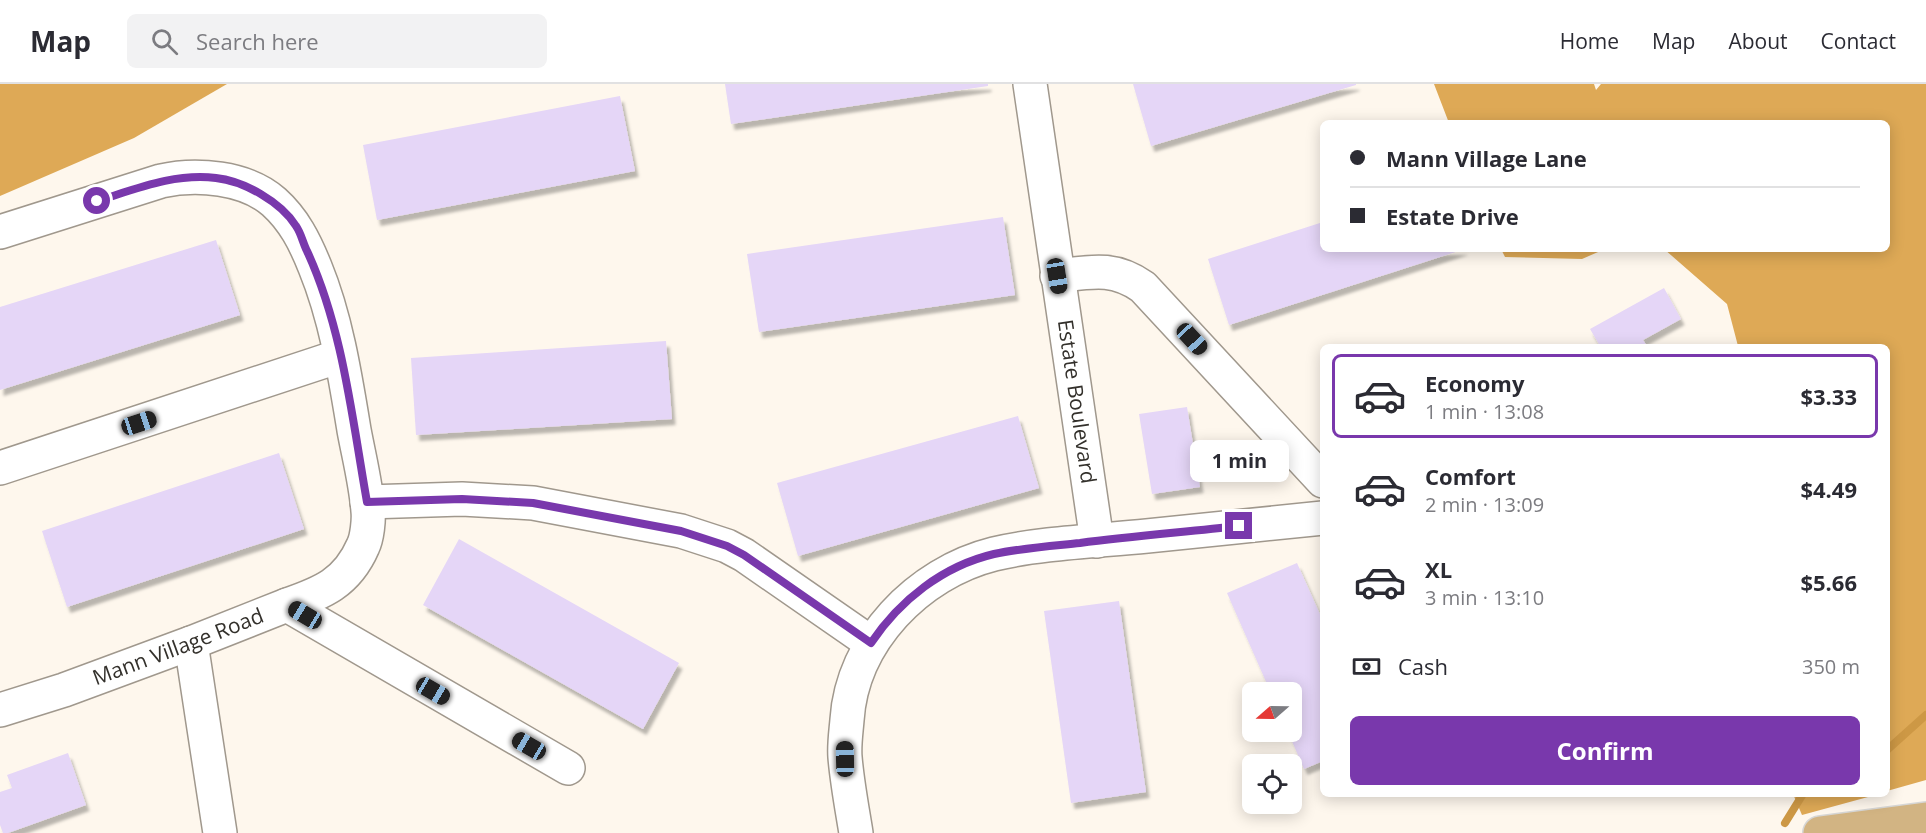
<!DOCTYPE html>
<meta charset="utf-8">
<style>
body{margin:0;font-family:"Open Sans",sans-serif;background:#f2f2f3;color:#2b2b33;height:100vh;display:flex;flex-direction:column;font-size:22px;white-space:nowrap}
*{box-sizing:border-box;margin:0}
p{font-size:20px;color:#7c7c81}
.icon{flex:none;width:33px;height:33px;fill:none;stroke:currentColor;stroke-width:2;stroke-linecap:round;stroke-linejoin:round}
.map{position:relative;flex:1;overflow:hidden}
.panel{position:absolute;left:1320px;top:260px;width:570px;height:453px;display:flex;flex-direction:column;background:#fff;border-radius:9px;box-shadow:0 3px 15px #0003}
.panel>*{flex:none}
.guide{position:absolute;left:1320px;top:36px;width:570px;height:132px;border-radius:9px;box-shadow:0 3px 15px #0003;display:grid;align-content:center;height:132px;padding:0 30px;background:#fff}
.needle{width:39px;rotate:250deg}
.controls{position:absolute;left:1242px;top:598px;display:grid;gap:12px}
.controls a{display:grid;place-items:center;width:60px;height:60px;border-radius:9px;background:#fff;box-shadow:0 3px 15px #0003;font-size:30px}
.end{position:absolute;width:27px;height:27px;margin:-14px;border:8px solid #7938ac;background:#fff;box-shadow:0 0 0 3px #fff}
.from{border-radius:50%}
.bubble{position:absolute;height:42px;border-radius:9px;background:#fff;box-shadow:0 3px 15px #0003;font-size:20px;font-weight:700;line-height:42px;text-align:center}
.car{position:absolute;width:18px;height:36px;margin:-18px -9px;border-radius:8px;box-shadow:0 0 4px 2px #0007;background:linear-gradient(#222 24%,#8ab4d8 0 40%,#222 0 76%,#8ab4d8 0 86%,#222 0)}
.guide b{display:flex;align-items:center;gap:21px;height:57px;font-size:22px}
.guide b+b{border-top:2px solid #e1e1e2}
.guide i{width:15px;height:15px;background:#2b2b33}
ul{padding:10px 0 0;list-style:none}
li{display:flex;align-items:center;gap:18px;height:84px;margin:0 12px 9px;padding:0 18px;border:3px solid transparent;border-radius:9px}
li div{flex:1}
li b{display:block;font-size:22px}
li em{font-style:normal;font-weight:700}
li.current{border-color:#7938ac}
li>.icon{width:54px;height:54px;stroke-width:1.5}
.pay{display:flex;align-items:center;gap:15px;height:66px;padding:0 30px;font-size:22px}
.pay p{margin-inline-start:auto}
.primary-button{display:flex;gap:12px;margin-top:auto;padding:12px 30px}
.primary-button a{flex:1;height:69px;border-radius:9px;background:#7938ac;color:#fff;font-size:24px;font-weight:700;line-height:69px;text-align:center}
header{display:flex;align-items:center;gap:36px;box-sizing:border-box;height:84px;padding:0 30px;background:#fff;border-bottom:2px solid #e1e1e2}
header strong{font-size:28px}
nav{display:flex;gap:33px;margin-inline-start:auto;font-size:21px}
.search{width:420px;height:54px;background:#f2f2f3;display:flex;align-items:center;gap:15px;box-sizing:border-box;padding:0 21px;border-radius:9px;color:#7c7c81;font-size:22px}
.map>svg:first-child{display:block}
.forest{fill:#dea956}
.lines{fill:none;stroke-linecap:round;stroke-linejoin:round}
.stream{stroke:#cd9845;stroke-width:8}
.building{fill:#e5d6f7;filter:url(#shadow)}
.minor-casing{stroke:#a0988d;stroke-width:36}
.major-casing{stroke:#d6d6d5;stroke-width:36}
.minor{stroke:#fff;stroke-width:33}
.major{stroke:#d2b483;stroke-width:33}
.route{stroke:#7938ac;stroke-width:8}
.labels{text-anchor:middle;stroke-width:4.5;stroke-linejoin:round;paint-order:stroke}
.street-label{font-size:21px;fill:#33302b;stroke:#fef7ed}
</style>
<header>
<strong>Map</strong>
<div class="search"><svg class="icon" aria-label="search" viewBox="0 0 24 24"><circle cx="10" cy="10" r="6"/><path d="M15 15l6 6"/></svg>Search here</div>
<nav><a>Home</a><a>Map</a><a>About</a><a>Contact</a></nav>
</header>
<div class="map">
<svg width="1926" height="749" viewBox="0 0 1926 749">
<defs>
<filter id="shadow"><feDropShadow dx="3.5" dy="6" stdDeviation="1.5" flood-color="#0004"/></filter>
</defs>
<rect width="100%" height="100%" fill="#fef7ed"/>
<g class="forest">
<polygon points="0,0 227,0 134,54 0,112"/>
<polygon points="1434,0 1594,0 1596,6 1601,0 1926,0 1926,696 1887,707 1887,262 1738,262 1727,220 1664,165 1887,165 1887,39 1449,39"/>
<polygon points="1501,165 1605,165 1582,175 1505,173"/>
<polygon points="1793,710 1879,710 1802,731"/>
</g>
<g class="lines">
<g class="stream">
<polyline points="1887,666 1926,631"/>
<polyline points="1785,739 1803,710"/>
</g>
</g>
<g class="building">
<polygon points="725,0 988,0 988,2 731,40"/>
<polygon points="1133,0 1356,0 1356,1 1151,62"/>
<polygon points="620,12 635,87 377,136 363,61"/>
<polygon points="1003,133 1015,211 759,248 747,170"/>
<polygon points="1323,138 1323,165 1465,165 1229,241 1208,175"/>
<polygon points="216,156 240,231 0,306 0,223"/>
<polygon points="1664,204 1681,235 1643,256 1647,262 1600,262 1590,245"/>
<polygon points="666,257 672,335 416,351 411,274"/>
<polygon points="1187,323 1200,403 1152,410 1139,330"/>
<polygon points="1018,332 1039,404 798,472 777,399"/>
<polygon points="279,369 304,445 67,523 42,447"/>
<polygon points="459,455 679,579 643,645 423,521"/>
<polygon points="1297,479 1323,537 1323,677 1304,685 1288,648 1292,648 1292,609 1271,609 1227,509"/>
<polygon points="1119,517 1146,708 1071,719 1044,527"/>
<polygon points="68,669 86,721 8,749 3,749 0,741 0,708 12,704 7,691"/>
</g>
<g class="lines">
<defs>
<g id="minor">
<path id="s1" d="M 1030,0 L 1097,457"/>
<path d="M 0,148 L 161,97 C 196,89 246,93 274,118 C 294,136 305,158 315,183 C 336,234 345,291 354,346 C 359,373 366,400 368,427 C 369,436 367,454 363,462 C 347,499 322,509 287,521"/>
<path d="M 1057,192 C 1091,188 1113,182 1143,203 L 1323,397"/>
<polyline points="0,384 340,272"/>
<polyline points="367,418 462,415 533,419 681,447 727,462 744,471 871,559"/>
<polyline points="191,559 220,749"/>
<path id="s2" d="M 0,626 L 64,606 L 191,559 L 287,521 L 568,684"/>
<path d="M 856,749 C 852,724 847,698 845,673 C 844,661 846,648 847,636 C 852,557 918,489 994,470 C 1041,459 1098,457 1147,452 C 1206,446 1264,440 1323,434"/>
</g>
<polyline id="major" points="1820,749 1926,735"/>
</defs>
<use href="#minor" class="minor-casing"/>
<use href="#major" class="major-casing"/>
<use href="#minor" class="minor"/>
<use href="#major" class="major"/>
</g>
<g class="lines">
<path class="route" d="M 97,117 C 136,105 174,89 216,94 C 244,97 281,118 296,142 C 301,149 303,159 307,167 C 343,245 352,334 367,418 L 462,415 L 533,419 L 681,447 L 727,462 L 744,471 L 871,559 C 900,516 943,482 994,470 C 1022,464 1051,462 1080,459 C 1133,452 1186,448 1239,442"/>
</g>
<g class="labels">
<g class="street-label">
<text dy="7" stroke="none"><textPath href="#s1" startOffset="321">Estate Boulevard</textPath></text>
<text dy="7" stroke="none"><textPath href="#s2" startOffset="189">Mann Village Road</textPath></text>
</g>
</g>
</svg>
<div class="controls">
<a><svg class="needle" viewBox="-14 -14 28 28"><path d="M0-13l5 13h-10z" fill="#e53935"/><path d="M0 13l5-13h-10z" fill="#7c7c81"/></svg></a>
<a><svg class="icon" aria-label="locate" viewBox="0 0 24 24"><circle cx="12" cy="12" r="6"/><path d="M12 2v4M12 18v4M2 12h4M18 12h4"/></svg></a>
</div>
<i class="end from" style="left:97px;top:117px"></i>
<i class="end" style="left:1239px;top:442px"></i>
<div class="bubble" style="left:1190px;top:356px;width:99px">1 min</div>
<i class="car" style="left:1057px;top:192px;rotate:171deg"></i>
<i class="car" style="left:1192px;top:255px;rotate:137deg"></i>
<i class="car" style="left:139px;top:339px;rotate:72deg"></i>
<i class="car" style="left:305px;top:531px;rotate:301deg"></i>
<i class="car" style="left:433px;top:607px;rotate:120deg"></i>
<i class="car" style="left:529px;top:662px;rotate:300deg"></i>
<i class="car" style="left:845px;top:675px;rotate:359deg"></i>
<div class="guide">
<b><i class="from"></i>Mann Village Lane</b>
<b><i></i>Estate Drive</b>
</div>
<section class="panel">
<ul>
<li class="current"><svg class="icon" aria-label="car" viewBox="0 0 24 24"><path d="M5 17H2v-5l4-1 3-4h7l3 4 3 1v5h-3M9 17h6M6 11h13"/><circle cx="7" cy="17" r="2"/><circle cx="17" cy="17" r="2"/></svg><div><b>Economy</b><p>1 min · 13:08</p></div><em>$3.33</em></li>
<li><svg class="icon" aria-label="car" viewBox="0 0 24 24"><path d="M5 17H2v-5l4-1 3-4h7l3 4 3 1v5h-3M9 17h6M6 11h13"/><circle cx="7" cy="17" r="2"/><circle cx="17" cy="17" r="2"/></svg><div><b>Comfort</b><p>2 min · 13:09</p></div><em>$4.49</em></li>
<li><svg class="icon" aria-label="car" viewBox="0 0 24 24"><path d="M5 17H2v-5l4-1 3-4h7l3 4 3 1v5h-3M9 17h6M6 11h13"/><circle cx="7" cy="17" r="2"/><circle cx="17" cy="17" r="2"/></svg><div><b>XL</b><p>3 min · 13:10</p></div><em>$5.66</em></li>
</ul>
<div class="pay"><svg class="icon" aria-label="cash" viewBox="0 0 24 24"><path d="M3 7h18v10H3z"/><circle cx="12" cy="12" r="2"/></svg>Cash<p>350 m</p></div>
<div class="primary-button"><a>Confirm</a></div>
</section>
</div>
